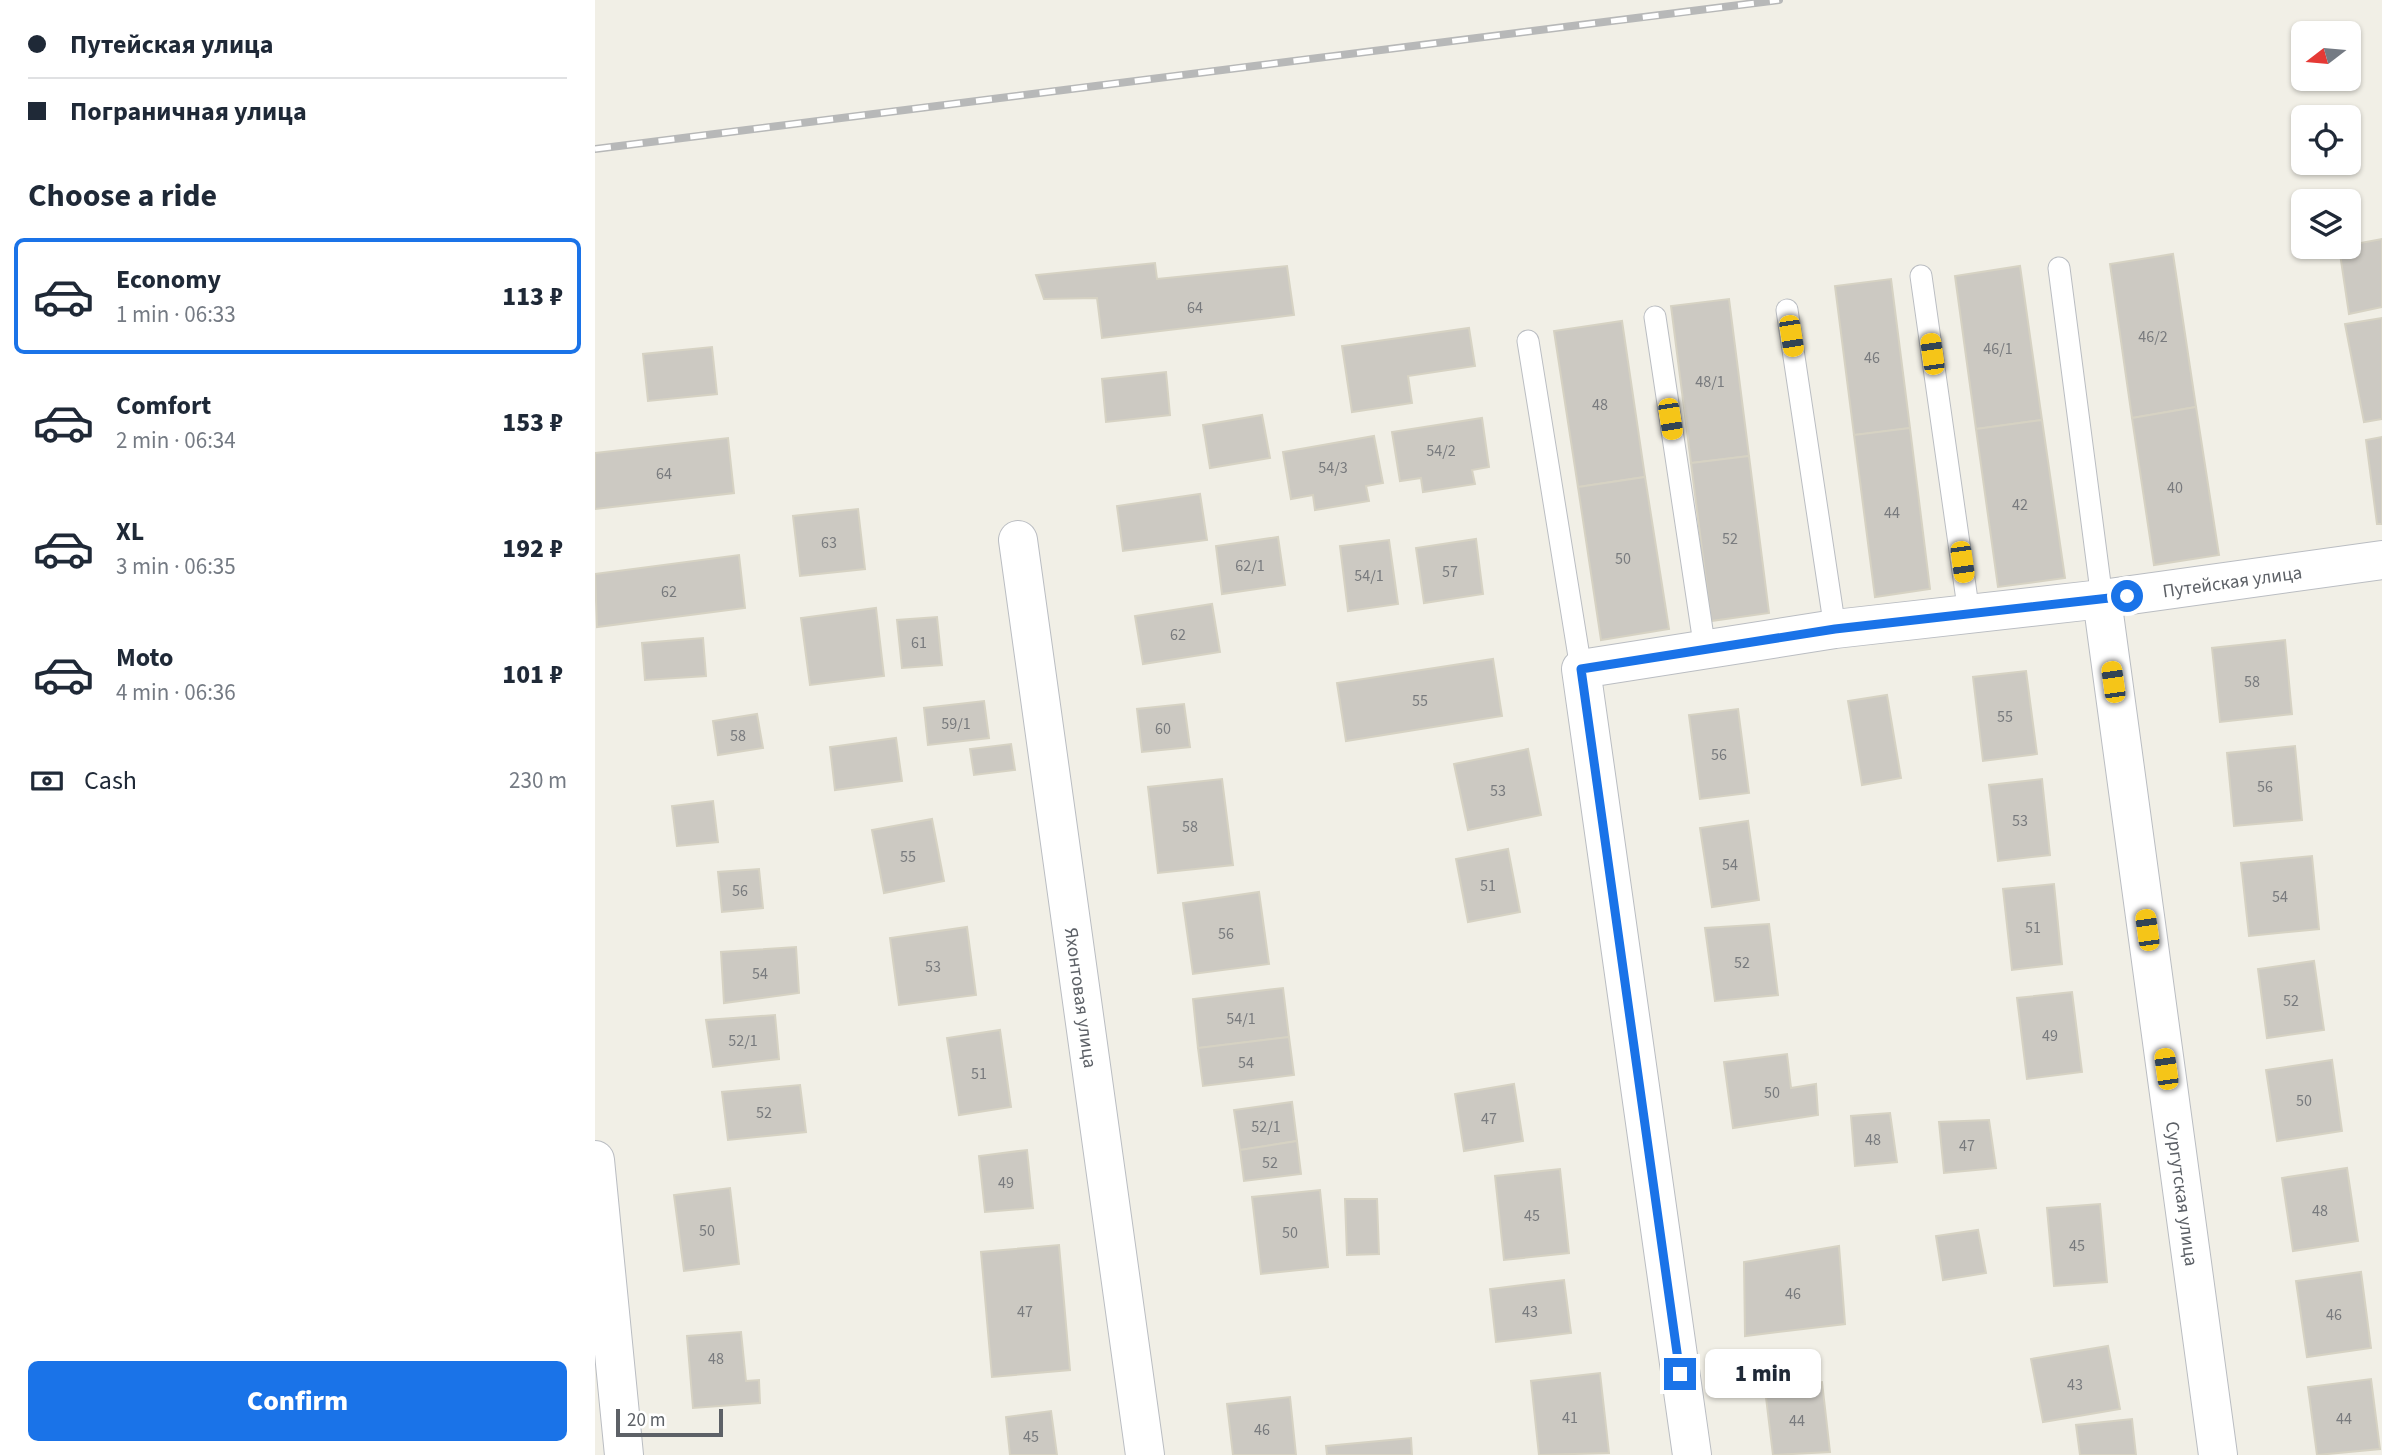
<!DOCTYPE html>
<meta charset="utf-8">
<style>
body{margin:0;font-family:"Source Sans 3",sans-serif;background:#f2f2f3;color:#1f2937;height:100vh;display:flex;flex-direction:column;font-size:26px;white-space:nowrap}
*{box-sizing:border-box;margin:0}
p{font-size:23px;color:#747a83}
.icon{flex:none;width:38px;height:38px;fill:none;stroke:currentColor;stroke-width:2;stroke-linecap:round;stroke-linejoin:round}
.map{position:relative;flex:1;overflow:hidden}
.side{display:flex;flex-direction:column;background:#fff;width:595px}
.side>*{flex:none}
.hud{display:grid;align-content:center;height:154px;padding:0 28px;background:#fff}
.needle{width:46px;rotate:254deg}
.buttons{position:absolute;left:1696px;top:21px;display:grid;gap:14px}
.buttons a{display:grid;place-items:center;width:70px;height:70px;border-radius:10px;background:#fff;box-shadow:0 2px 5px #0004;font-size:35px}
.scale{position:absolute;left:21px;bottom:18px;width:107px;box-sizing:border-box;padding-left:7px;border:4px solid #5d6167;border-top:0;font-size:19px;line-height:24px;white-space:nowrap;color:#5d6167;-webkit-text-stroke:5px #fff;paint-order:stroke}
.end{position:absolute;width:32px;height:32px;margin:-16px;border:9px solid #1a73e8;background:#fff;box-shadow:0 0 0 4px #fff}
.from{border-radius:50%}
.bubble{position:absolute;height:49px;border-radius:10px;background:#fff;box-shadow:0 2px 5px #0004;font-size:23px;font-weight:800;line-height:49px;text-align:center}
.car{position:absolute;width:21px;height:42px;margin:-21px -10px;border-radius:9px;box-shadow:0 0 5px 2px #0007;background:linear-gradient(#f5c518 24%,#345 0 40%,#f5c518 0 76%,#345 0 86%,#f5c518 0)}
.hud b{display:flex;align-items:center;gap:24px;height:66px;font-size:26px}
.hud b+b{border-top:2px solid #e0e1e3}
.hud i{width:18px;height:18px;background:#1f2937}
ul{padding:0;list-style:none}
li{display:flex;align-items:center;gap:21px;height:116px;margin:0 14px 10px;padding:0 14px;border:4px solid transparent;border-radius:10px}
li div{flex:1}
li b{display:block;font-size:26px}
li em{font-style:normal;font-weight:800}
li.selected{border-color:#1a73e8}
li>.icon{width:63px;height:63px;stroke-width:1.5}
h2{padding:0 28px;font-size:32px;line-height:84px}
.pay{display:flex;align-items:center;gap:18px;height:77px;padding:0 28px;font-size:26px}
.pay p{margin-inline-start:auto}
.primary-button{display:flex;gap:14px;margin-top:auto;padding:14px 28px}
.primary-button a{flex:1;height:80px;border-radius:10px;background:#1a73e8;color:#fff;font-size:28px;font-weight:800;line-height:80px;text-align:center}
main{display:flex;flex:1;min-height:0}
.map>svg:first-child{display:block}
.building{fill:#ccc9c2;stroke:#d6d2c3;stroke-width:2}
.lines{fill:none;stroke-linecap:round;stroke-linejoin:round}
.service-casing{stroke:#babdc2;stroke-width:23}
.minor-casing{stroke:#babdc2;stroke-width:40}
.service{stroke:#fff;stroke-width:21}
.minor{stroke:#fff;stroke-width:38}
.rail-casing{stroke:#b7b8b8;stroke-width:8}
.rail{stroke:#fff;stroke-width:5;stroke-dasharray:16;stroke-linecap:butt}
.route{stroke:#1a73e8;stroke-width:9}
.labels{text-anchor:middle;stroke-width:5;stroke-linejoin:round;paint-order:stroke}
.number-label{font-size:16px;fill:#797b7e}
.street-label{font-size:19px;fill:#5d6167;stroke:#fff}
</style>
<main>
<section class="side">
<div class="hud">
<b><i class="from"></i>Путейская улица</b>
<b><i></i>Пограничная улица</b>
</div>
<h2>Choose a ride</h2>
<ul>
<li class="selected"><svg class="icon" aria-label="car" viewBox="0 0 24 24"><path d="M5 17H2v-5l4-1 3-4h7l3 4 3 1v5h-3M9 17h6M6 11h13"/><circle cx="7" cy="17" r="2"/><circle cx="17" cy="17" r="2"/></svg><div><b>Economy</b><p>1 min · 06:33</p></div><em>113 ₽</em></li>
<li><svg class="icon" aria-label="car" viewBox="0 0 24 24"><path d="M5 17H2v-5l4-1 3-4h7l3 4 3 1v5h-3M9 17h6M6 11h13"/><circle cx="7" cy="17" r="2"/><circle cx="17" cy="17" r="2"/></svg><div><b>Comfort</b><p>2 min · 06:34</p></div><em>153 ₽</em></li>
<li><svg class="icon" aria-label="car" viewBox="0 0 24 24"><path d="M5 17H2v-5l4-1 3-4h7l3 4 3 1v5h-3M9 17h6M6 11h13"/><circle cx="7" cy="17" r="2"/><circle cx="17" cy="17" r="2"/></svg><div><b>XL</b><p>3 min · 06:35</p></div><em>192 ₽</em></li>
<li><svg class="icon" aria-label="car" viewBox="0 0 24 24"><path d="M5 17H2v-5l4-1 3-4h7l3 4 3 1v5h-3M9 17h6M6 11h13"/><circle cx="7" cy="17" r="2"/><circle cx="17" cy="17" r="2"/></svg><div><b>Moto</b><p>4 min · 06:36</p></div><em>101 ₽</em></li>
</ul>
<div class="pay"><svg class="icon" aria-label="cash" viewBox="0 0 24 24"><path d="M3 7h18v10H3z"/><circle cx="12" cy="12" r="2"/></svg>Cash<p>230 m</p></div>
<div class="primary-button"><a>Confirm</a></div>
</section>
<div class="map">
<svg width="1787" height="1455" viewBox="0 0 1787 1455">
<rect width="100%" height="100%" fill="#f1efe6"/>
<g class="building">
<polygon points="1787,239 1787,307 1754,314 1744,247"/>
<polygon points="1578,254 1601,407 1537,418 1515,264"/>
<polygon points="560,263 562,279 692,266 699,315 507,338 502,298 449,299 441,275"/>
<polygon points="1425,266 1447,420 1381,429 1360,276"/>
<polygon points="1296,279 1315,428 1259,435 1240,286"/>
<polygon points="1134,299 1154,456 1096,463 1076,306"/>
<polygon points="1787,318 1787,419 1769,422 1750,324"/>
<polygon points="1027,321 1050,477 983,487 959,331"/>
<polygon points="874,328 880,366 813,376 817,403 757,412 747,346"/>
<polygon points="117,347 122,394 53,401 48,354"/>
<polygon points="571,372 575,415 511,422 507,379"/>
<polygon points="1601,407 1624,555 1559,565 1537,418"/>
<polygon points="667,415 675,458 615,468 608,425"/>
<polygon points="887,418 894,467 877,470 880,484 828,492 826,478 805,481 797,432"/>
<polygon points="1447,420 1470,578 1403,587 1381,429"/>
<polygon points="1315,428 1335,589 1280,597 1259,435"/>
<polygon points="779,436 788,483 771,486 774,501 720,510 718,495 696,499 688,452"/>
<polygon points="1787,437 1787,524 1782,524 1771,440"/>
<polygon points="133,438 139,493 0,509 0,453"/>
<polygon points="1154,456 1174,613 1116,621 1096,463"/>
<polygon points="1050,477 1074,629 1006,640 983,487"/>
<polygon points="605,494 612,540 528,551 522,506"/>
<polygon points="263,509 270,569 205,576 198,516"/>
<polygon points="683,537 690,585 627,594 621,546"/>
<polygon points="881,539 888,594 829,603 821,548"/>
<polygon points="794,540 803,604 753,611 745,546"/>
<polygon points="144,555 150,608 2,627 0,574"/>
<polygon points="617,604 625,652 548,664 540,616"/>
<polygon points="281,608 289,676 215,685 206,618"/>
<polygon points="342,617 347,665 307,668 302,620"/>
<polygon points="108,638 111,676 50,680 47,643"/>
<polygon points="1690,640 1697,714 1625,722 1617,648"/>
<polygon points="898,659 907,716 751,741 742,683"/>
<polygon points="1431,671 1442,754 1388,761 1378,677"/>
<polygon points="1292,695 1306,778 1267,785 1253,701"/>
<polygon points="389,701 394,738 333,745 329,708"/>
<polygon points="589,704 595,747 547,752 542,709"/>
<polygon points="1143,709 1154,793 1105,799 1094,715"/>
<polygon points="162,714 168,748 123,755 118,721"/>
<polygon points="301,738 307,781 240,790 235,747"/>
<polygon points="416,744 420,770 379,775 375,749"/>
<polygon points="1700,746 1707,820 1639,826 1632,753"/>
<polygon points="933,749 946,815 873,830 859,764"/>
<polygon points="627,779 638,865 563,873 553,787"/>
<polygon points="1447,779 1455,855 1403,861 1394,785"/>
<polygon points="118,801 123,842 82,846 77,806"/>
<polygon points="337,819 349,881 289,893 277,830"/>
<polygon points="1153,821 1164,900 1117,907 1105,828"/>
<polygon points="913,849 925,912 873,922 861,859"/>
<polygon points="1717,856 1724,929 1654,936 1646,863"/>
<polygon points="164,869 168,908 127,912 123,872"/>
<polygon points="1459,884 1467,964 1417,970 1408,889"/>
<polygon points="664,892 674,964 598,974 588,903"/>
<polygon points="1174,924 1183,995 1120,1001 1110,928"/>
<polygon points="372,927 381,995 304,1005 295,938"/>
<polygon points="201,947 204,993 129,1003 126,952"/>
<polygon points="1719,961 1729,1030 1672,1038 1663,969"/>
<polygon points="688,988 694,1037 603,1048 598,999"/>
<polygon points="1477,992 1487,1072 1432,1079 1422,998"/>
<polygon points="180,1015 184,1059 118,1067 111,1020"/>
<polygon points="405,1030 416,1107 364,1115 352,1038"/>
<polygon points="694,1037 699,1075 608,1086 603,1048"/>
<polygon points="1192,1054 1196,1088 1221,1084 1223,1115 1138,1128 1129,1062"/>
<polygon points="1737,1060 1747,1131 1682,1141 1671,1070"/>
<polygon points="919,1084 928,1141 869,1151 860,1094"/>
<polygon points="205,1085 211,1132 133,1140 127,1092"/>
<polygon points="697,1102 702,1141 645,1150 639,1110"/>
<polygon points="1295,1113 1302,1162 1260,1166 1256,1116"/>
<polygon points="1394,1120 1401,1168 1349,1173 1344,1122"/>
<polygon points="702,1141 706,1174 649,1181 645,1150"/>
<polygon points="432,1150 438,1208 390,1212 384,1156"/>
<polygon points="1752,1168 1763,1241 1698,1251 1687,1178"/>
<polygon points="965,1169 974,1253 909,1260 900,1176"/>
<polygon points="135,1188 144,1264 89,1271 79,1195"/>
<polygon points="725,1190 733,1267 666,1274 657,1197"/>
<polygon points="750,1199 782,1199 784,1254 752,1255"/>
<polygon points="1505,1204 1512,1282 1459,1286 1452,1208"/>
<polygon points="1383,1230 1391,1273 1348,1280 1341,1236"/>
<polygon points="464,1245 475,1370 397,1377 386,1252"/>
<polygon points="1244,1246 1250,1324 1150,1336 1149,1262"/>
<polygon points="1766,1272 1776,1348 1712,1357 1701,1281"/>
<polygon points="969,1280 976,1333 901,1342 895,1289"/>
<polygon points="146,1332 151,1381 164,1380 165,1403 98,1408 92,1336"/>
<polygon points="1513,1346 1525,1409 1448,1422 1436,1359"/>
<polygon points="1005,1373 1014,1453 944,1455 936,1381"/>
<polygon points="1776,1379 1785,1449 1722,1455 1713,1387"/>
<polygon points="1227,1382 1235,1452 1178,1455 1170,1389"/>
<polygon points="695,1397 701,1455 638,1455 632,1404"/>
<polygon points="456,1411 462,1455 415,1455 411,1417"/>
<polygon points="1537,1419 1541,1455 1485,1455 1481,1425"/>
<polygon points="816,1438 817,1455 732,1455 731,1446"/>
</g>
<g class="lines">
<defs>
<g id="service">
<polyline points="1464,268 1507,599"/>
<polyline points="1326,276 1374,614"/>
<polyline points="1192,310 1240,629"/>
<polyline points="1060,317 1110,650"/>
<polyline points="933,341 986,669"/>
</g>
<g id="minor">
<path id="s1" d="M 423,540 L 550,1455"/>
<path id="s2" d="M 1507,599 L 1623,1455"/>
<polyline points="0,1160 29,1455"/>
<path id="s3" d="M 1097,1455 L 986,669 L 1240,629 L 1507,599 L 1787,560"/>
</g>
</defs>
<use href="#service" class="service-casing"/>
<use href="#minor" class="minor-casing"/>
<use href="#service" class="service"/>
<use href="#minor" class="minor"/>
<defs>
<polyline id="rail" points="0,149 1184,0"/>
</defs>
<use href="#rail" class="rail-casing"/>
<use href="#rail" class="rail"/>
</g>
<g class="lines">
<polyline class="route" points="1085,1374 986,669 1240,629 1532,596"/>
</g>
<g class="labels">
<g class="number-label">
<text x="600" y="313">64</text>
<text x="1558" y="342">46/2</text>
<text x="1403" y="354">46/1</text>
<text x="1277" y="363">46</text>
<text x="1115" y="387">48/1</text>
<text x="1005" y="410">48</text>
<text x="846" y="456">54/2</text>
<text x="738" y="473">54/3</text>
<text x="69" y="479">64</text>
<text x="1580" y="493">40</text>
<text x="1425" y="510">42</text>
<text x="1297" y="518">44</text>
<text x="1135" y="544">52</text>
<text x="234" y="548">63</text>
<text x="1028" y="564">50</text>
<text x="655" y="571">62/1</text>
<text x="855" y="577">57</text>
<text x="774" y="581">54/1</text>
<text x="74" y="597">62</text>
<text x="583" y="640">62</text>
<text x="324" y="648">61</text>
<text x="1657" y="687">58</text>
<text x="825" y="706">55</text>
<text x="1410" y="722">55</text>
<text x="361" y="729">59/1</text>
<text x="568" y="734">60</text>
<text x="143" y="741">58</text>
<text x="1124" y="760">56</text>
<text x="1670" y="792">56</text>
<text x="903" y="796">53</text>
<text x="1425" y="826">53</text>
<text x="595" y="832">58</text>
<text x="313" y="862">55</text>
<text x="1135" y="870">54</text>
<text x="893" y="891">51</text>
<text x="145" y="896">56</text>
<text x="1685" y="902">54</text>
<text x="1438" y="933">51</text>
<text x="631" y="939">56</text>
<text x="1147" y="968">52</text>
<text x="338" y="972">53</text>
<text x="165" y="979">54</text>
<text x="1696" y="1006">52</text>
<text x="646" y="1024">54/1</text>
<text x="1455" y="1041">49</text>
<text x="148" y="1046">52/1</text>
<text x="651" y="1068">54</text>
<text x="384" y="1079">51</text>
<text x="1177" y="1098">50</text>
<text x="1709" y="1106">50</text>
<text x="169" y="1118">52</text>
<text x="894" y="1124">47</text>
<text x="671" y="1132">52/1</text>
<text x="1278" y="1145">48</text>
<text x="1372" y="1151">47</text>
<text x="675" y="1168">52</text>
<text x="411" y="1188">49</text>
<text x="1725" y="1216">48</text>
<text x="937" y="1221">45</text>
<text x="112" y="1236">50</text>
<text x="695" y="1238">50</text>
<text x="1482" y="1251">45</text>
<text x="1198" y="1299">46</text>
<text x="430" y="1317">47</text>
<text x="935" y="1317">43</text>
<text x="1739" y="1320">46</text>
<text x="121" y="1364">48</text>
<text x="1480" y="1390">43</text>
<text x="975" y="1423">41</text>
<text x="1749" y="1424">44</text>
<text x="1202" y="1426">44</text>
<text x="667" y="1435">46</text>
<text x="436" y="1442">45</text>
</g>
<g class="street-label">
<text dy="7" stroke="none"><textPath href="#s3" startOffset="1451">Путейская улица</textPath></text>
<text dy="7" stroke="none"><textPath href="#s1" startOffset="462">Яхонтовая улица</textPath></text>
<text dy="7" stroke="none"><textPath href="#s2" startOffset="600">Сургутская улица</textPath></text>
</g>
</g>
</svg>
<div class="buttons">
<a><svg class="needle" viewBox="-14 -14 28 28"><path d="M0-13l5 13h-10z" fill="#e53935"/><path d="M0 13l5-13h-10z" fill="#747a83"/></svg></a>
<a><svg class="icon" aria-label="locate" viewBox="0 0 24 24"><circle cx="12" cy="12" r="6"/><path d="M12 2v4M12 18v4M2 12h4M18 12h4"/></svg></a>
<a><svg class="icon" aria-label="layers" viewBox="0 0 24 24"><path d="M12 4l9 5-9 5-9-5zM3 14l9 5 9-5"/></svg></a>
</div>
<div class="scale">20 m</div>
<i class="end from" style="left:1532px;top:596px"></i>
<i class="end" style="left:1085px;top:1374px"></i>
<div class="bubble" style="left:1110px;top:1349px;width:116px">1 min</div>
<i class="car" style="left:1196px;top:336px;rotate:171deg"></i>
<i class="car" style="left:1337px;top:354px;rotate:352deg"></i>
<i class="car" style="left:1075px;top:419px;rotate:171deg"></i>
<i class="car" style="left:1367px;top:562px;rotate:172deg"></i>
<i class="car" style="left:1518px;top:682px;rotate:352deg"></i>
<i class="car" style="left:1552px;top:930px;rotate:352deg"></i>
<i class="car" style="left:1571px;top:1069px;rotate:352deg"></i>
</div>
</main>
